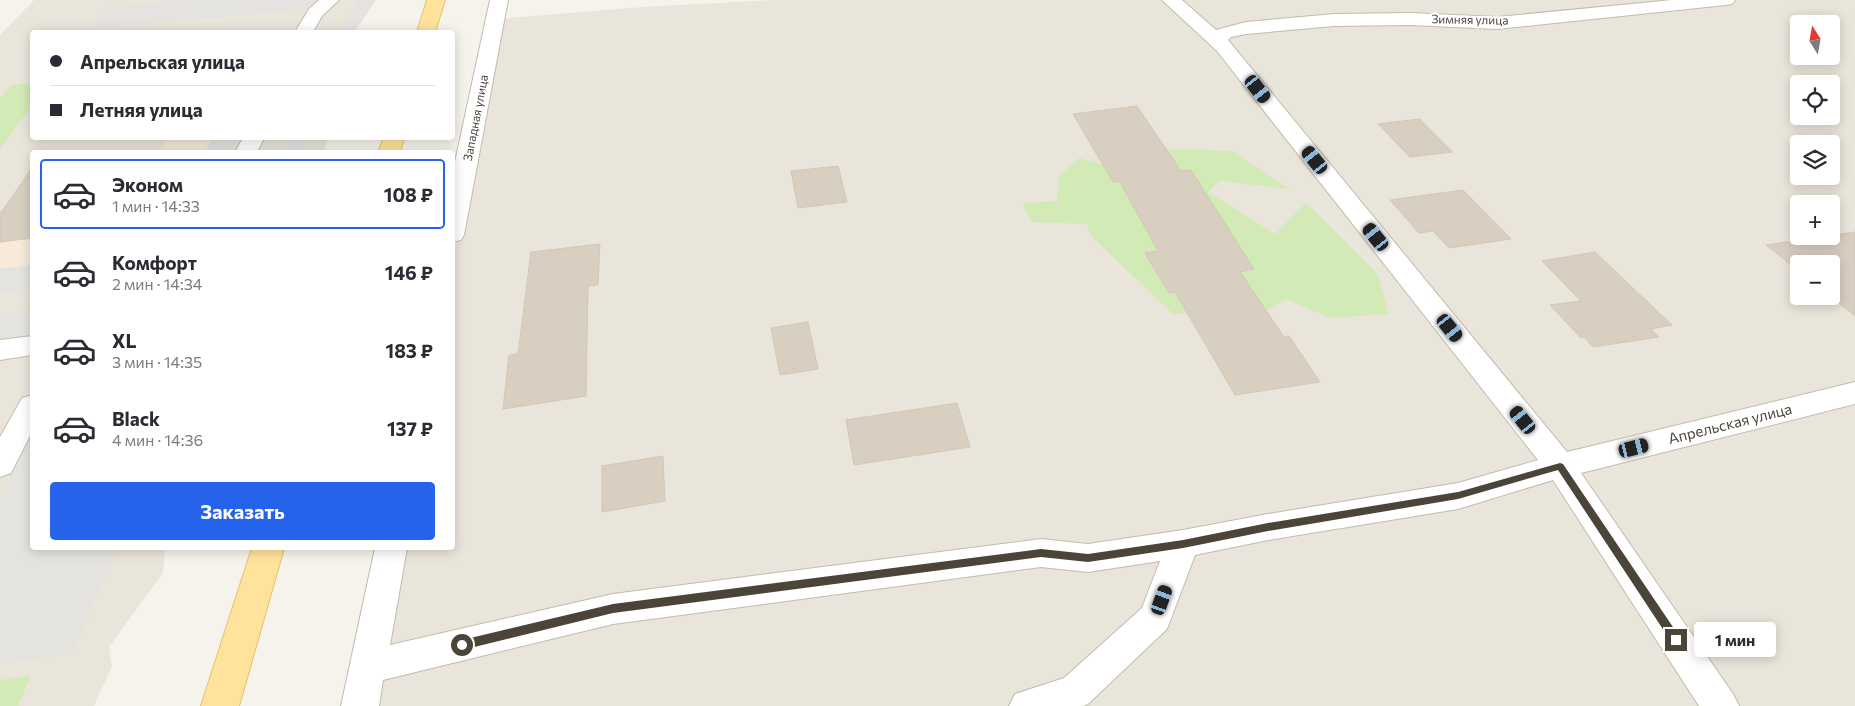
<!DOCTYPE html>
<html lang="ru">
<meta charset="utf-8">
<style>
body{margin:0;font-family:Commissioner,sans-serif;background:#f7f7f7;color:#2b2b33;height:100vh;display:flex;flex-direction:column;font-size:19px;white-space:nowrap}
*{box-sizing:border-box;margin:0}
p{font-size:16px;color:#7c7c81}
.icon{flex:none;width:28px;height:28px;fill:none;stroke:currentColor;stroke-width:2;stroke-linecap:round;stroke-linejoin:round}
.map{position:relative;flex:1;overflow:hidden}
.panel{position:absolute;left:30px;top:150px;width:425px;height:400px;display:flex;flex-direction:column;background:#fff;border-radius:5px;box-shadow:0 2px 12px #0003}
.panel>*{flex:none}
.hud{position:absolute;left:30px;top:30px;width:425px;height:110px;border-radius:5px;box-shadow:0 2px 12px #0003;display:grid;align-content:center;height:110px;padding:0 20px;background:#fff}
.needle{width:32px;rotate:349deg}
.controls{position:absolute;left:1790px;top:15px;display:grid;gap:10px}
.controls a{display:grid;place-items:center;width:50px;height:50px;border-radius:5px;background:#fff;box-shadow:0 2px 12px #0003;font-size:25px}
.end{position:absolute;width:22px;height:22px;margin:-11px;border:6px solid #4b4439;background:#fff;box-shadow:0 0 0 2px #fff}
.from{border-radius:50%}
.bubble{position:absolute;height:35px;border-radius:5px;background:#fff;box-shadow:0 2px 12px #0003;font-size:16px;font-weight:700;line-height:35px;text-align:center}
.car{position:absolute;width:15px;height:30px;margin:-15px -8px;border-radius:6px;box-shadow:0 0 4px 1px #0007;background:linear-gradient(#222 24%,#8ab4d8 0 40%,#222 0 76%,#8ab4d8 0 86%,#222 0)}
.hud b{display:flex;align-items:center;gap:18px;height:48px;font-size:19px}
.hud b+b{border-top:1px solid #e1e1e2}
.hud i{width:12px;height:12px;background:#2b2b33}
ul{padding:9px 0 0;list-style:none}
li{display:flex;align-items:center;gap:15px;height:70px;margin:0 10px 8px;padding:0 10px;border:2px solid transparent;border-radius:5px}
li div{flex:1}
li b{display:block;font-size:19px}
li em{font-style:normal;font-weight:700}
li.current{border-color:#2563eb}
li>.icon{width:45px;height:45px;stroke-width:1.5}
.button{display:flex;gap:10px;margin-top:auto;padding:10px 20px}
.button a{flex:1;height:58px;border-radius:5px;background:#2563eb;color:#fff;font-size:20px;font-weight:700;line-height:58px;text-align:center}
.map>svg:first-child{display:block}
.residential{fill:#eae5da;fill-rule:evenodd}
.commercial{fill:#f7ead8}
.green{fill:#d2eab5}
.parking{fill:#e5e3e0}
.building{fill:#d8cfc1;stroke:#d3c7b4}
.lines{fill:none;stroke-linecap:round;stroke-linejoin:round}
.minor-casing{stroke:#c2bbae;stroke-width:2}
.major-casing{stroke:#e6c16a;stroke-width:2}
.minor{fill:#fff;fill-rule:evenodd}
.major{fill:#ffe39c;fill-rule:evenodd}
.route{fill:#4b4439}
.labels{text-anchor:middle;stroke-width:4.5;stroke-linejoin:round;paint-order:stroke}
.far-street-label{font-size:12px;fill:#4b4439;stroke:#fff}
.street-label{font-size:15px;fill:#4b4439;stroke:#fff}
</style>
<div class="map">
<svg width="1855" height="706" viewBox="0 0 1855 706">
<rect width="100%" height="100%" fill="#f6f3ec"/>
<g class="residential">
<polygon points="34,0 376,0 354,32 32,32 32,138 328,138 324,152 32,152 32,548 165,548 163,573 109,647 112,666 94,706 0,706 0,35"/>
<path d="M 773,0 L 1855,0 L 1855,706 L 370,706 L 399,548 L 452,548 L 453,259 L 497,19 L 643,7 ZM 1799,24 L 1831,24 L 1831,56 L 1799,56 ZM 1799,84 L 1831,84 L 1831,116 L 1799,116 ZM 1799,144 L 1831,144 L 1831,176 L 1799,176 ZM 1799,204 L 1831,204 L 1831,236 L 1799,236 ZM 1799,264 L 1831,264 L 1831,296 L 1799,296 Z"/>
</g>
<g class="commercial">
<polygon points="168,138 213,138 205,152 160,152"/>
<polygon points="32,238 32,265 0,269 0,242"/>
</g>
<g class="green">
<polygon points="32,83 32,106 0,148 0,99 11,85"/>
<polygon points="1158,148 1232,151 1289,189 1220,181 1208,192 1275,234 1306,203 1377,273 1389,314 1331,318 1285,299 1269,310 1173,314 1090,235 1087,224 1032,222 1022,203 1057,201 1059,177 1079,158 1133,173"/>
<polygon points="31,675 18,706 0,706 0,680"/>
</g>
<g class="parking">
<polygon points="187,0 311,0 307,9 90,29 107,7"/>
<polygon points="359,0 376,0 354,32 336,32"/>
<polygon points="263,25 290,32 172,32"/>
<polygon points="213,138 238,138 230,152 205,152"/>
<polygon points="289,138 310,138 304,152 283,152"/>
<polygon points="32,265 32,288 0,292 0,269"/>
<polygon points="32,310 32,334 0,338 0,315"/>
<polygon points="32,435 32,548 116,548 73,653 0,664 0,496"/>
</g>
<g class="building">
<polygon points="1137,106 1181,171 1191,170 1254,269 1240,272 1284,337 1289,336 1320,382 1235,395 1175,292 1169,293 1145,253 1158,251 1120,182 1113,182 1073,114"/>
<polygon points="1420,119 1453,152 1410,157 1378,124"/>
<polygon points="838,166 847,202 798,208 791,171"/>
<polygon points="32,168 32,238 0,242 0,214"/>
<polygon points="1463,190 1511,239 1449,248 1433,231 1419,233 1390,200"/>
<polygon points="1855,232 1855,316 1830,296 1831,264 1799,264 1799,271 1766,245"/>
<polygon points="600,244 598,285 588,286 586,396 503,409 509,355 518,354 531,252"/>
<polygon points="1595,252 1672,325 1651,329 1659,337 1593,347 1584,337 1581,338 1550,305 1581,301 1542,261"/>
<polygon points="808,322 818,369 780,375 771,328"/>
<polygon points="957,403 970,447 854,465 846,420"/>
<polygon points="663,456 665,501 602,512 602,466"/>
</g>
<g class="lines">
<defs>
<g id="minor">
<polygon points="319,0 339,0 322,16 313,32 295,32 309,9"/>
<polygon points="490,0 508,0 464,235 461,240 452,242 452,176"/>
<polygon points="1162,0 1182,0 1216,30 1246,22 1334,14 1411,13 1497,17 1672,0 1735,0 1732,4 1726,5 1497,29 1411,25 1334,26 1246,34 1231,37 1228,40 1567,452 1855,382 1855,404 1581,473 1733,694 1739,706 1699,706 1553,480 1458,509 1268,540 1195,555 1167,629 1088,704 1083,706 1009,706 1015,694 1064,678 1142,608 1160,561 1088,572 1041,567 613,624 383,680 379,706 341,706 375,548 407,548 390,645 613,594 1041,539 1088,544 1183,530 1268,514 1458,483 1538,460 1217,51"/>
<polygon points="243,138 264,138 257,152 235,152"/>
<polygon points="32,336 32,355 0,360 0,340"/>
<polygon points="32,395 32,432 11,473 0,477 0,437 22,398"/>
</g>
<g id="major">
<polygon points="427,0 445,0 435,32 417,32"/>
<polygon points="384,138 404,138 400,152 378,152"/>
<polygon points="252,548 284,548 239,706 201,706"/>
</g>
</defs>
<use href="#minor" class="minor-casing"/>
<use href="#major" class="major-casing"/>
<use href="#minor" class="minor"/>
<use href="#major" class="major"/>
</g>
<polygon class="route" points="1560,463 1563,464 1679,636 1681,640 1679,643 1672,643 1558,470 1458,499 1268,531 1183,548 1088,562 1041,557 613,613 462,650 456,645 462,640 613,604 1041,549 1088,554 1183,540 1268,523 1458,492"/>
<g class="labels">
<g class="far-street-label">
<text transform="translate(1470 20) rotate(1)" y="4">Зимняя улица</text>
<text transform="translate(476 118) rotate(-79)" y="4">Западная улица</text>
</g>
<g class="street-label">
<text transform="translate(1730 424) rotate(-14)" y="5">Апрельская улица</text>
</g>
</g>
</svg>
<div class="controls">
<a><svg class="needle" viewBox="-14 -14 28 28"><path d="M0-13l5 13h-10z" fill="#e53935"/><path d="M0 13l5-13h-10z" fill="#7c7c81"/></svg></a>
<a><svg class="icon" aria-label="locate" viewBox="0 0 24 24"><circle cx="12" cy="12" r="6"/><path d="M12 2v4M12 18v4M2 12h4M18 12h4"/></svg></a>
<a><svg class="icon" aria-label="layers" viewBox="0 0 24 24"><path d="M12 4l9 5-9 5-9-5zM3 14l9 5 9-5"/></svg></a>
<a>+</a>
<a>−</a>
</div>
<i class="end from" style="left:462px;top:645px"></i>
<i class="end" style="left:1676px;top:640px"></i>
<div class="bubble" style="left:1694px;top:622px;width:82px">1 мин</div>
<i class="car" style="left:1258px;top:89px;rotate:142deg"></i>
<i class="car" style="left:1315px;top:160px;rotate:321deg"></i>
<i class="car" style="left:1376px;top:237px;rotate:321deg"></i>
<i class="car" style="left:1450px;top:328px;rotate:141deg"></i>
<i class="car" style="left:1523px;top:420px;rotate:321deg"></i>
<i class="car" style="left:1634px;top:448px;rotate:76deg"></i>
<i class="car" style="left:1162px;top:600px;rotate:20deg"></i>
<div class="hud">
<b><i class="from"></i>Апрельская улица</b>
<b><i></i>Летняя улица</b>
</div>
<section class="panel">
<ul>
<li class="current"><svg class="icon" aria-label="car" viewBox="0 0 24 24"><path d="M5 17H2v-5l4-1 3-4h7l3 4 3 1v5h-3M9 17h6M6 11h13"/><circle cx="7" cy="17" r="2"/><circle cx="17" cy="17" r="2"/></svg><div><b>Эконом</b><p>1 мин · 14:33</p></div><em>108 ₽</em></li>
<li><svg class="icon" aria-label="car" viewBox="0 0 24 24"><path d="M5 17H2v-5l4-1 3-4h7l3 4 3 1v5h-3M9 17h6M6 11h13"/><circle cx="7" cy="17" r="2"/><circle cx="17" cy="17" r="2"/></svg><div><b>Комфорт</b><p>2 мин · 14:34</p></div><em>146 ₽</em></li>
<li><svg class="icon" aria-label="car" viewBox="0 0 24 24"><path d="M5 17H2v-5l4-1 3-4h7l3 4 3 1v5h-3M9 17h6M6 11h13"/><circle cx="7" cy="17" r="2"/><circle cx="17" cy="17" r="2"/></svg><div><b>XL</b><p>3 мин · 14:35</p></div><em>183 ₽</em></li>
<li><svg class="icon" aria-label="car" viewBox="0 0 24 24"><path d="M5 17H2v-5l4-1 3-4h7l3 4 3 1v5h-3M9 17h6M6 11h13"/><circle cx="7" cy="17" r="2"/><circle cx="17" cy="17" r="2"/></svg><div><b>Black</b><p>4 мин · 14:36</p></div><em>137 ₽</em></li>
</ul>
<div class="button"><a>Заказать</a></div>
</section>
</div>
